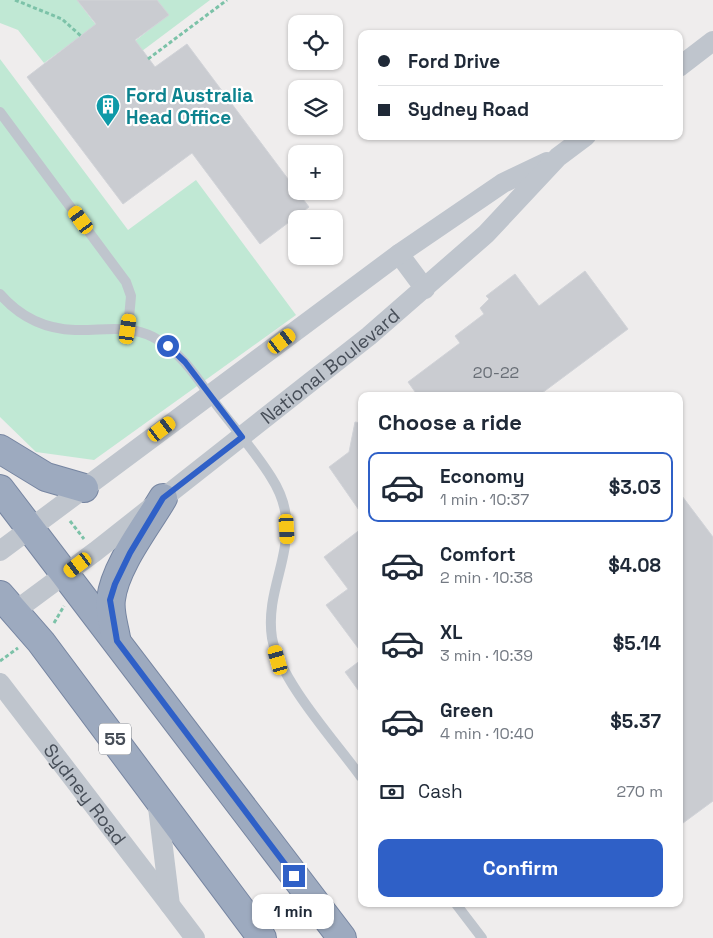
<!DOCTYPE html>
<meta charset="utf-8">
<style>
body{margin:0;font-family:"Space Grotesk",sans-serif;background:#f2f2f3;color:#1f2937;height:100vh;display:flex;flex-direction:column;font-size:19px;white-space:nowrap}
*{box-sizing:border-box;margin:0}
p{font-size:16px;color:#747a83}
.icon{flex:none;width:28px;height:28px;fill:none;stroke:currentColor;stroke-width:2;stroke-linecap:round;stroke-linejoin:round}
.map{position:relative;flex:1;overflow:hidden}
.side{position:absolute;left:358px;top:392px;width:325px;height:515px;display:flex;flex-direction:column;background:#fff;border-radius:10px;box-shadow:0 1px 4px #0004}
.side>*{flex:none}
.guide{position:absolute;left:358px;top:30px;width:325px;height:110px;border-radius:10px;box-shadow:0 1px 4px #0004;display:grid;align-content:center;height:110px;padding:0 20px;background:#fff}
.buttons{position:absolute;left:288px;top:15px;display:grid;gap:10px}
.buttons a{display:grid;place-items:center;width:55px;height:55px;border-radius:10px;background:#fff;box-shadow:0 1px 4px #0004;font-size:25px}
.end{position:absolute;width:22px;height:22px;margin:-11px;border:6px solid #2f60c7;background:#fff;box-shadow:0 0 0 2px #fff}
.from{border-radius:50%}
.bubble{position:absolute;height:35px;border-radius:10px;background:#fff;box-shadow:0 1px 4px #0004;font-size:16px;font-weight:700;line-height:35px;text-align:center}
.car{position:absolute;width:15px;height:30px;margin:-15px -8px;border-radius:6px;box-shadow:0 0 4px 1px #0007;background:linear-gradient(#f5c518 24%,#345 0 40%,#f5c518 0 76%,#345 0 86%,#f5c518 0)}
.guide b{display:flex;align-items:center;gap:18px;height:48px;font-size:19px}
.guide b+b{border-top:1px solid #e0e1e3}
.guide i{width:12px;height:12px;background:#1f2937}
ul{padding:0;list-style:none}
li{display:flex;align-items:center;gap:15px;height:70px;margin:0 10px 8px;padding:0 10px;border:2px solid transparent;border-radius:10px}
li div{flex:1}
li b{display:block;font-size:19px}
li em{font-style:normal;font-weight:700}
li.on{border-color:#2f60c7}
li>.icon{width:45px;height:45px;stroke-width:1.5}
h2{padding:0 20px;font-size:22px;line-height:60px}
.pay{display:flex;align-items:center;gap:12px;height:55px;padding:0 20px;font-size:19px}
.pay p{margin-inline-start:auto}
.primary-button{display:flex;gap:10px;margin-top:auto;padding:10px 20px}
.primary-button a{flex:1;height:58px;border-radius:10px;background:#2f60c7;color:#fff;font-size:20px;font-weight:700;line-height:58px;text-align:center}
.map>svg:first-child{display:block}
.green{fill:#c0e8d4}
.building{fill:#caccd1;stroke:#d1d3d8}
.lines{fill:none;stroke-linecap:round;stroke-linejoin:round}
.trunk-casing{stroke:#7685a1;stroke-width:30}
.path{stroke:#7cc2a8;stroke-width:3;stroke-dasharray:4 2.5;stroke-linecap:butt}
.service{stroke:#bfc5cd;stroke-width:10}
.minor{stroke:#bfc5cd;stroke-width:20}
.trunk{stroke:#9daabf;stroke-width:28}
.route{stroke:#2f60c7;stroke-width:6}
.labels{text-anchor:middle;stroke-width:4.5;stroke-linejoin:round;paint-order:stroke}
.number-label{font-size:16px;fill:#686e76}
.shield{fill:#fff;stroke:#7e838a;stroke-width:1}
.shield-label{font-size:18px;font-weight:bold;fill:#474e58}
.culture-label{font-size:19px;font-weight:bold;fill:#0d838f;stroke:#fff;text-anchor:start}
.street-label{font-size:19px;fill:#474e58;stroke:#fff}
</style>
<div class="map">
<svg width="713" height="938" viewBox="0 0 713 938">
<rect width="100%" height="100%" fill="#efeded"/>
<g class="green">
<polygon points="0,0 77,0 96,25 44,63 18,30 0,23"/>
<polygon points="157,0 210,0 142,51 135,41 168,15"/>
<polygon points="0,59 128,230 196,180 296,315 94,460 36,452 0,417"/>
</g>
<g class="building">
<polygon points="77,0 157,0 169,15 135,40 155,67 187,44 309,207 260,244 192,153 123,204 27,77 96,24"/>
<polygon points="585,271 628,329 538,396 418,396 408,382 460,343 455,336 484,314 480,308 489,299 486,296 515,274 539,306"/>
<polygon points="355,422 361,423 361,513 329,467 349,452"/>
<polygon points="679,492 713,537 713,801 679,826"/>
<polygon points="361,529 361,652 326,605 348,589 324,557"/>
<polygon points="361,660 361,694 345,672"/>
</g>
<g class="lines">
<defs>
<g id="trunk">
<polyline points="0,449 46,477 84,488"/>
<polyline points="0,489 342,938"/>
<polyline points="0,595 41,642 262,938"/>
<path d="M 116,638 C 114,626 109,612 111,599 C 115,566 146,527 163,498"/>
</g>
</defs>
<use href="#trunk" class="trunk-casing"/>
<g class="path">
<polyline points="15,0 62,19 81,36"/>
<polyline points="148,59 227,0"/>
<polyline points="70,521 84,539"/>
<polyline points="54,623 64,606"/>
<polyline points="0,661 18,648"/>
</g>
<g class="service">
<polyline points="0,112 126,282 131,296 128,329"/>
<path d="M 0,294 C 19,316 45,329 75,330 C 102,331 128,324 153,337 C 183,352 200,383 219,408 C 237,431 256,453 271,477 C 310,537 263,580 272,638 C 280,681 335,741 361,777"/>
<polyline points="456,904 482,938"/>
</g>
<g class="minor">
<polyline points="679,67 713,41"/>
<polyline points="399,254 425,289"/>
<polyline points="0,551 399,254 503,183 547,162"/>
<path id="s1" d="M 15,611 L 96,551 L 369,336 L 486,234 L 558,157 L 586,136"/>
<path id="s2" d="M 0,683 L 170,905"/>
<polyline points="157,799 170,905 195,938"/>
</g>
<use href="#trunk" class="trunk"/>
</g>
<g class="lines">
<polyline class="route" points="168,346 185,362 242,437 163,498 130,553 115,584 110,600 117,641 294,876"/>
</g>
<defs>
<symbol id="building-pin" viewBox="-11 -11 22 30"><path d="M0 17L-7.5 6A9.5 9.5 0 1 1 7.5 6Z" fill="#0f9aa8" stroke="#fff"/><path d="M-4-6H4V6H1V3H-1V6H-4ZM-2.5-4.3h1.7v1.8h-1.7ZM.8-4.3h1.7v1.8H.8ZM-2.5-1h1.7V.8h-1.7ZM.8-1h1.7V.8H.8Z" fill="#fff"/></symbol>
</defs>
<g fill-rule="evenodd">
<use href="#building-pin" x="94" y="92" width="28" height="38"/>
</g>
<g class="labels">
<g class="number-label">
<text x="496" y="378">20-22</text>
</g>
<rect class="shield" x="99" y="723.5" width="32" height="31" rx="4"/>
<g class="shield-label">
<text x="115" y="745">55</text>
</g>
<g class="culture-label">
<text x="126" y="102">Ford Australia<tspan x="126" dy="22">Head Office</tspan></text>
</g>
<g class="street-label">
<text dy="7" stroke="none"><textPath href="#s1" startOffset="399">National Boulevard</textPath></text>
<text dy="7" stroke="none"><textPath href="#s2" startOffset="140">Sydney Road</textPath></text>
</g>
</g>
</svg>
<div class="buttons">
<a><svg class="icon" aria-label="locate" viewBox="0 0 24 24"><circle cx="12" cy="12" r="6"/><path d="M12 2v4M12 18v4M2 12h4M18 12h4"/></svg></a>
<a><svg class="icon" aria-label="layers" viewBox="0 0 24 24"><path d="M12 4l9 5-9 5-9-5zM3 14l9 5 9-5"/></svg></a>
<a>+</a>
<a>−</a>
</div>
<i class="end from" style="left:168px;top:346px"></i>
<i class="end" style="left:294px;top:876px"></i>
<div class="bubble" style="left:252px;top:894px;width:82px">1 min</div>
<i class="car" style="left:81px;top:220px;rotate:324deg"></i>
<i class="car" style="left:128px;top:329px;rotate:8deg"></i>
<i class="car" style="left:282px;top:341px;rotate:53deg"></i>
<i class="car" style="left:162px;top:429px;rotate:53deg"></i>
<i class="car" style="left:287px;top:529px;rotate:177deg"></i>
<i class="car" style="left:78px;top:565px;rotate:233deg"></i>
<i class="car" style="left:278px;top:660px;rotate:344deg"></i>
<div class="guide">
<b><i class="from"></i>Ford Drive</b>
<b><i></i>Sydney Road</b>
</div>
<section class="side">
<h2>Choose a ride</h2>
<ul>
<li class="on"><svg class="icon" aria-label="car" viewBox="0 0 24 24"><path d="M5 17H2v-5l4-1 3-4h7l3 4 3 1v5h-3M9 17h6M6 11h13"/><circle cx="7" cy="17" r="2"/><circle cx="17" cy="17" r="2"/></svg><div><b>Economy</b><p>1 min · 10:37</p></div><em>$3.03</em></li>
<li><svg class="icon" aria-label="car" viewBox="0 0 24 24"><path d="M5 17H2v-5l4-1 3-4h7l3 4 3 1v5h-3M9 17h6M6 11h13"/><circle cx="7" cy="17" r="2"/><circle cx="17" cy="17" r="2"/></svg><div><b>Comfort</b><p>2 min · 10:38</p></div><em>$4.08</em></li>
<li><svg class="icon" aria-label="car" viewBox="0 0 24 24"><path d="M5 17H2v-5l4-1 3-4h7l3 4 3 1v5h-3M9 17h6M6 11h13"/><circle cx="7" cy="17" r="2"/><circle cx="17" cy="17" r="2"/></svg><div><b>XL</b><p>3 min · 10:39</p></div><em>$5.14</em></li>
<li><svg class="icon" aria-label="car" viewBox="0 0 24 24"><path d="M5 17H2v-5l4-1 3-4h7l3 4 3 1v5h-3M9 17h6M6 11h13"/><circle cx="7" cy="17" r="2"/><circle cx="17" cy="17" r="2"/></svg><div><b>Green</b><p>4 min · 10:40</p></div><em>$5.37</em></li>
</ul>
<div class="pay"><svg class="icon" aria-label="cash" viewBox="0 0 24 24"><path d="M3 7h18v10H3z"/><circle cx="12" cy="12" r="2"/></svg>Cash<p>270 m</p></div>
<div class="primary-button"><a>Confirm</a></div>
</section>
</div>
